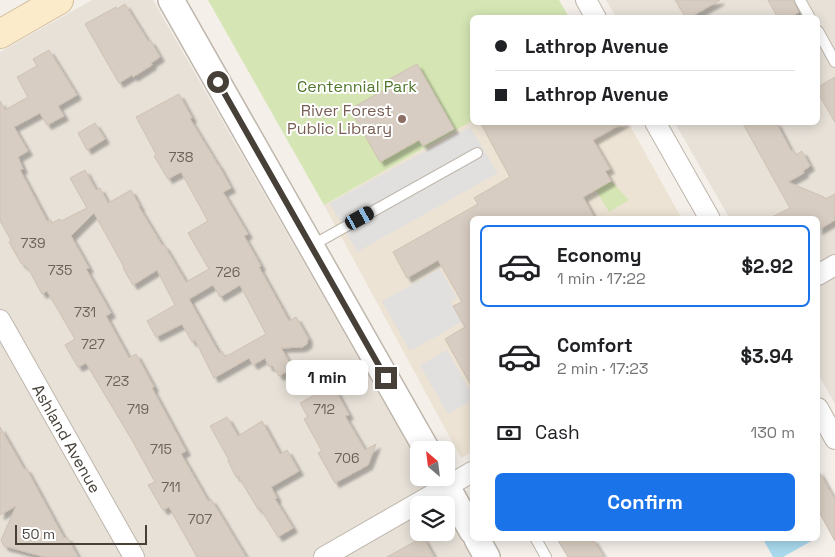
<!DOCTYPE html>
<meta charset="utf-8">
<style>
body{margin:0;font-family:"Space Grotesk",sans-serif;background:#f6f6f6;color:#202124;height:100vh;display:flex;flex-direction:column;font-size:19px;white-space:nowrap}
*{box-sizing:border-box;margin:0}
p{font-size:16px;color:#757577}
.icon{flex:none;width:28px;height:28px;fill:none;stroke:currentColor;stroke-width:2;stroke-linecap:round;stroke-linejoin:round}
.map{position:relative;flex:1;overflow:hidden}
.details{position:absolute;left:470px;top:216px;width:350px;height:325px;display:flex;flex-direction:column;background:#fff;border-radius:8px;box-shadow:0 2px 12px #0003}
.details>*{flex:none}
.guide{position:absolute;left:470px;top:15px;width:350px;height:110px;border-radius:8px;box-shadow:0 2px 12px #0003;display:grid;align-content:center;height:110px;padding:0 25px;background:#fff}
.needle{width:32px;rotate:332deg}
.controls{position:absolute;left:410px;top:441px;display:grid;gap:10px}
.controls a{display:grid;place-items:center;width:45px;height:45px;border-radius:8px;background:#fff;box-shadow:0 2px 12px #0003;font-size:25px}
.scale{position:absolute;left:15px;bottom:12px;width:132px;box-sizing:border-box;padding-left:5px;border:2px solid #474038;border-top:0;font-size:14px;line-height:18px;white-space:nowrap;color:#474038;-webkit-text-stroke:4px #fff;paint-order:stroke}
.end{position:absolute;width:22px;height:22px;margin:-11px;border:6px solid #474038;background:#fff;box-shadow:0 0 0 2px #fff}
.from{border-radius:50%}
.bubble{position:absolute;height:35px;border-radius:8px;background:#fff;box-shadow:0 2px 12px #0003;font-size:16px;font-weight:700;line-height:35px;text-align:center}
.car{position:absolute;width:15px;height:30px;margin:-15px -8px;border-radius:6px;box-shadow:0 0 4px 1px #0007;background:linear-gradient(#222 24%,#8ab4d8 0 40%,#222 0 76%,#8ab4d8 0 86%,#222 0)}
.guide b{display:flex;align-items:center;gap:18px;height:48px;font-size:19px}
.guide b+b{border-top:1px solid #e0e0e0}
.guide i{width:12px;height:12px;background:#202124}
ul{padding:9px 0 0;list-style:none}
li{display:flex;align-items:center;gap:15px;height:82px;margin:0 10px 8px;padding:0 15px;border:2px solid transparent;border-radius:8px}
li div{flex:1}
li b{display:block;font-size:19px}
li em{font-style:normal;font-weight:700}
li.current{border-color:#1a73e8}
li>.icon{width:45px;height:45px;stroke-width:1.5}
.pay{display:flex;align-items:center;gap:12px;height:55px;padding:0 25px;font-size:19px}
.pay p{margin-inline-start:auto}
.primary-button{display:flex;gap:10px;margin-top:auto;padding:10px 25px}
.primary-button a{flex:1;height:58px;border-radius:8px;background:#1a73e8;color:#fff;font-size:20px;font-weight:700;line-height:58px;text-align:center}
.map>svg:first-child{display:block}
.residential{fill:#e7e1d8}
.education{fill:#ece3d4}
.green{fill:#d5e6b4}
.parking{fill:#e2e0de}
.water{fill:#a9d9ed}
.building{fill:#d8cdc2;stroke:#cfc1b3;fill-rule:evenodd;filter:url(#shadow)}
.lines{fill:none;stroke-linecap:round;stroke-linejoin:round}
.service-casing{stroke:#bfb6ac;stroke-width:12}
.minor-casing{stroke:#bfb6ac;stroke-width:22}
.tertiary-casing{stroke:#bfb6ac;stroke-width:28}
.secondary-casing{stroke:#d1bd9b;stroke-width:30}
.service{stroke:#fff;stroke-width:10}
.minor{stroke:#fff;stroke-width:20}
.tertiary{stroke:#fff;stroke-width:25}
.secondary{stroke:#fcebcb;stroke-width:28}
.route{stroke:#474038;stroke-width:6}
.education-dot{fill:#8d6e63;stroke:#fff;stroke-width:2}
.labels{text-anchor:middle;stroke-width:4;stroke-linejoin:round;paint-order:stroke}
.number-label{font-size:14px;fill:#6b635a}
.park-label{font-size:16px;fill:#51772d;stroke:#fff}
.education-label{font-size:16px;fill:#785e54;stroke:#fff;text-anchor:end}
.street-label{font-size:16px;fill:#474038;stroke:#fff}
</style>
<div class="map">
<svg width="835" height="557" viewBox="0 0 835 557">
<defs>
<filter id="shadow"><feDropShadow dx="4.5" dy="4.5" stdDeviation="1" flood-color="#0004"/></filter>
</defs>
<rect width="100%" height="100%" fill="#f4efe9"/>
<g class="residential">
<polygon points="92,0 153,0 419,464 419,478 426,478 442,505 419,505 419,532 446,532 446,512 472,557 0,557 0,52"/>
<polygon points="606,0 835,0 835,404 818,374 818,219 730,219 675,123 818,122 818,18 616,17"/>
</g>
<polygon class="education" points="472,121 472,122 628,122 682,219 472,219 472,452 461,458 324,205"/>
<g class="green">
<polygon points="208,0 559,0 569,17 472,18 472,121 324,205"/>
<polygon points="611,181 629,200 609,212 596,190"/>
</g>
<g class="parking">
<polygon points="470,127 498,173 357,252 330,203"/>
<polygon points="440,269 457,298 450,302 462,322 410,351 382,301"/>
<polygon points="447,350 472,394 472,401 448,414 420,365"/>
</g>
<polygon class="water" points="763,539 815,539 783,557 773,557"/>
<g class="building">
<polygon points="675,0 720,0 689,18 686,18"/>
<polygon points="768,0 793,0 799,12 789,18 778,18"/>
<polygon points="125,4 148,41 150,40 160,57 151,63 152,65 133,77 132,75 119,83 85,24 116,7 117,9"/>
<path d="M 49,50 L 77,95 L 58,106 L 64,116 L 47,125 L 40,113 L 14,127 L 28,151 L 18,157 L 23,169 L 20,170 L 47,221 L 51,220 L 52,223 L 60,219 L 61,221 L 87,208 L 70,178 L 85,170 L 96,190 L 100,188 L 108,203 L 131,190 L 140,207 L 139,207 L 162,245 L 164,245 L 186,282 L 209,269 L 188,233 L 208,221 L 181,172 L 168,179 L 154,156 L 156,154 L 136,117 L 179,94 L 192,118 L 190,119 L 218,165 L 218,164 L 231,188 L 223,192 L 248,234 L 244,236 L 261,266 L 259,267 L 289,321 L 296,317 L 308,338 L 307,344 L 302,347 L 281,348 L 293,368 L 279,376 L 272,365 L 269,367 L 265,358 L 253,365 L 249,358 L 214,378 L 195,340 L 192,342 L 182,324 L 156,337 L 147,321 L 175,305 L 157,270 L 133,285 L 123,268 L 124,267 L 94,213 L 71,236 L 89,268 L 86,269 L 111,313 L 106,316 L 129,358 L 136,354 L 154,387 L 152,388 L 186,451 L 181,454 L 208,501 L 211,499 L 246,557 L 197,557 L 169,507 L 163,510 L 148,485 L 155,482 L 132,440 L 86,363 L 78,367 L 65,345 L 75,339 L 47,291 L 42,294 L 28,268 L 21,263 L 9,242 L 11,240 L 0,221 L 0,101 L 5,110 L 28,97 L 17,77 L 37,66 L 33,59 ZM 213,285 L 220,297 L 240,285 L 266,334 L 225,357 L 222,351 L 219,353 L 189,299 Z"/>
<polygon points="417,64 454,129 423,146 419,140 380,162 350,109 388,88 384,82"/>
<polygon points="835,77 835,122 818,93 818,87"/>
<polygon points="480,122 625,122 593,140 610,169 605,171 611,181 583,197 595,219 472,219 472,387 445,339 465,327 453,306 462,302 438,260 407,278 393,252 478,204 474,198 510,177"/>
<polygon points="742,122 776,122 791,151 793,150 796,155 802,151 810,166 803,171 804,173 788,182 824,197 825,199 835,194 835,220 818,230 818,219 768,219 790,208"/>
<polygon points="95,123 105,139 87,150 78,133"/>
<polygon points="333,385 349,415 345,416 365,450 376,444 368,465 335,483 318,453 322,451 304,419 308,417 300,403"/>
<polygon points="227,417 238,436 262,421 280,454 287,450 299,471 271,487 277,498 275,499 293,528 278,537 260,508 258,509 238,476 236,477 228,461 229,460 210,426"/>
<polygon points="0,427 24,469 26,468 64,538 67,537 78,557 45,557 4,546 1,540 16,506 0,515"/>
<polygon points="818,470 835,500 835,541 818,510"/>
<polygon points="423,537 434,557 387,557"/>
<polygon points="557,539 593,539 604,557 568,557"/>
</g>
<g class="lines">
<defs>
<g id="service">
<polyline points="800,0 810,18"/>
<polyline points="818,31 835,62"/>
<polyline points="311,246 477,153"/>
<polyline points="536,539 546,557"/>
</g>
<g id="minor">
<polyline points="586,0 596,18"/>
<polyline points="655,122 710,219"/>
<polyline points="818,275 835,265"/>
<path id="s1" d="M 0,320 L 134,557"/>
<polyline points="818,408 835,439"/>
<polyline points="324,557 472,472"/>
</g>
<g id="tertiary">
<polyline points="171,0 427,450"/>
<polyline points="442,478 472,531"/>
<polyline points="477,539 487,557"/>
</g>
<polyline id="secondary" points="0,34 59,0"/>
</defs>
<use href="#service" class="service-casing"/>
<use href="#minor" class="minor-casing"/>
<use href="#tertiary" class="tertiary-casing"/>
<use href="#secondary" class="secondary-casing"/>
<use href="#service" class="service"/>
<use href="#minor" class="minor"/>
<use href="#tertiary" class="tertiary"/>
<use href="#secondary" class="secondary"/>
</g>
<g class="lines">
<polyline class="route" points="218,82 386,378"/>
</g>
<circle class="education-dot" cx="402" cy="119" r="5"/>
<g class="labels">
<g class="number-label">
<text x="181" y="162">738</text>
<text x="33" y="248">739</text>
<text x="60" y="275">735</text>
<text x="228" y="277">726</text>
<text x="85" y="317">731</text>
<text x="93" y="349">727</text>
<text x="117" y="386">723</text>
<text x="138" y="414">719</text>
<text x="324" y="414">712</text>
<text x="161" y="454">715</text>
<text x="347" y="463">706</text>
<text x="171" y="492">711</text>
<text x="200" y="524">707</text>
</g>
<g class="park-label">
<text x="357" y="92">Centennial Park</text>
</g>
<g class="education-label">
<text x="392" y="116">River Forest<tspan x="392" dy="18">Public Library</tspan></text>
</g>
<g class="street-label">
<text dy="6" stroke="none"><textPath href="#s1" startOffset="136">Ashland Avenue</textPath></text>
</g>
</g>
</svg>
<div class="controls">
<a><svg class="needle" viewBox="-14 -14 28 28"><path d="M0-13l5 13h-10z" fill="#e53935"/><path d="M0 13l5-13h-10z" fill="#757577"/></svg></a>
<a><svg class="icon" aria-label="layers" viewBox="0 0 24 24"><path d="M12 4l9 5-9 5-9-5zM3 14l9 5 9-5"/></svg></a>
</div>
<div class="scale">50 m</div>
<i class="end from" style="left:218px;top:82px"></i>
<i class="end" style="left:386px;top:378px"></i>
<div class="bubble" style="left:286px;top:360px;width:82px">1 min</div>
<i class="car" style="left:360px;top:218px;rotate:61deg"></i>
<div class="guide">
<b><i class="from"></i>Lathrop Avenue</b>
<b><i></i>Lathrop Avenue</b>
</div>
<section class="details">
<ul>
<li class="current"><svg class="icon" aria-label="car" viewBox="0 0 24 24"><path d="M5 17H2v-5l4-1 3-4h7l3 4 3 1v5h-3M9 17h6M6 11h13"/><circle cx="7" cy="17" r="2"/><circle cx="17" cy="17" r="2"/></svg><div><b>Economy</b><p>1 min · 17:22</p></div><em>$2.92</em></li>
<li><svg class="icon" aria-label="car" viewBox="0 0 24 24"><path d="M5 17H2v-5l4-1 3-4h7l3 4 3 1v5h-3M9 17h6M6 11h13"/><circle cx="7" cy="17" r="2"/><circle cx="17" cy="17" r="2"/></svg><div><b>Comfort</b><p>2 min · 17:23</p></div><em>$3.94</em></li>
</ul>
<div class="pay"><svg class="icon" aria-label="cash" viewBox="0 0 24 24"><path d="M3 7h18v10H3z"/><circle cx="12" cy="12" r="2"/></svg>Cash<p>130 m</p></div>
<div class="primary-button"><a>Confirm</a></div>
</section>
</div>
